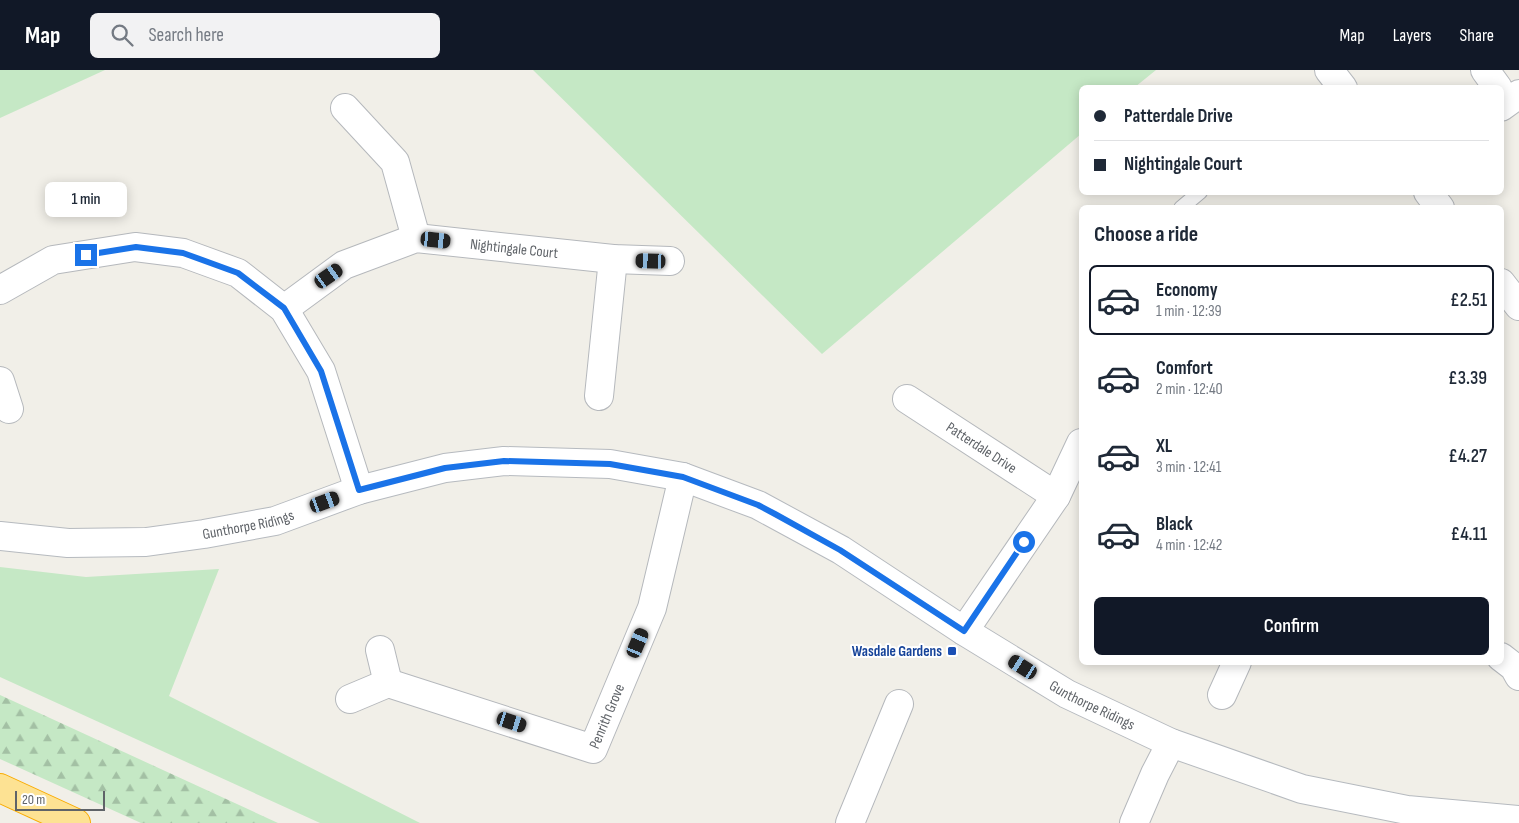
<!DOCTYPE html>
<meta charset="utf-8">
<style>
body{margin:0;font-family:"Sofia Sans Condensed",sans-serif;background:#f2f2f3;color:#1f2937;height:100vh;display:flex;flex-direction:column;font-size:19px;white-space:nowrap}
*{box-sizing:border-box;margin:0}
p{font-size:16px;color:#747a83}
.icon{flex:none;width:28px;height:28px;fill:none;stroke:currentColor;stroke-width:2;stroke-linecap:round;stroke-linejoin:round}
.map{position:relative;flex:1;overflow:hidden}
.drawer{position:absolute;left:1079px;top:135px;width:425px;height:460px;display:flex;flex-direction:column;background:#fff;border-radius:8px;box-shadow:0 2px 12px #0003}
.drawer>*{flex:none}
.banner{position:absolute;left:1079px;top:15px;width:425px;height:110px;border-radius:8px;box-shadow:0 2px 12px #0003;display:grid;align-content:center;height:110px;padding:0 15px;background:#fff}
.scale{position:absolute;left:15px;bottom:12px;width:90px;box-sizing:border-box;padding-left:5px;border:2px solid #5f6368;border-top:0;font-size:14px;line-height:18px;white-space:nowrap;color:#5f6368;-webkit-text-stroke:4px #fff;paint-order:stroke}
.end{position:absolute;width:22px;height:22px;margin:-11px;border:6px solid #1a73e8;background:#fff;box-shadow:0 0 0 2px #fff}
.from{border-radius:50%}
.bubble{position:absolute;height:35px;border-radius:8px;background:#fff;box-shadow:0 2px 12px #0003;font-size:16px;font-weight:600;line-height:35px;text-align:center}
.car{position:absolute;width:15px;height:30px;margin:-15px -8px;border-radius:6px;box-shadow:0 0 4px 1px #0007;background:linear-gradient(#222 24%,#8ab4d8 0 40%,#222 0 76%,#8ab4d8 0 86%,#222 0)}
.banner b{display:flex;align-items:center;gap:18px;height:48px;font-size:19px}
.banner b+b{border-top:1px solid #e0e1e3}
.banner i{width:12px;height:12px;background:#1f2937}
ul{padding:0;list-style:none}
li{display:flex;align-items:center;gap:15px;height:70px;margin:0 10px 8px;padding:0 5px;border:2px solid transparent;border-radius:8px}
li div{flex:1}
li b{display:block;font-size:19px}
li em{font-style:normal;font-weight:600}
li.selected{border-color:#111827}
li>.icon{width:45px;height:45px;stroke-width:1.5}
h2{padding:0 15px;font-size:22px;line-height:60px}
.cta{display:flex;gap:10px;margin-top:auto;padding:10px 15px}
.cta a{flex:1;height:58px;border-radius:8px;background:#111827;color:#fff;font-size:20px;font-weight:600;line-height:58px;text-align:center}
header{display:flex;align-items:center;gap:30px;box-sizing:border-box;height:70px;padding:0 25px;background:#111827;color:#fff}
header strong{font-size:24px}
nav{display:flex;gap:28px;margin-inline-start:auto;font-size:18px}
.search{width:350px;height:45px;background:#f2f2f3;display:flex;align-items:center;gap:12px;box-sizing:border-box;padding:0 18px;border-radius:8px;color:#747a83;font-size:19px}
.map>svg:first-child{display:block}
.green{fill:#c5e8c5}
.forest{fill:url(#forest-firs)}
.lines{fill:none;stroke-linecap:round;stroke-linejoin:round}
.lane-casing{stroke:#b5b8bc;stroke-width:16}
.street-casing{stroke:#b5b8bc;stroke-width:30}
.secondary-casing{stroke:#b6babf;stroke-width:30}
.highway-casing{stroke:#f9ab00;stroke-width:30}
.lane{stroke:#fff;stroke-width:14}
.street{stroke:#fff;stroke-width:28}
.secondary{stroke:#fff;stroke-width:28}
.highway{stroke:#fde293;stroke-width:28}
.route{stroke:#1a73e8;stroke-width:6}
.transit-dot{fill:#1a4fb4;stroke:#fff;stroke-width:2}
.labels{text-anchor:middle;stroke-width:4;stroke-linejoin:round;paint-order:stroke}
.street-label{font-size:15px;fill:#5f6368;stroke:#fff}
.transit-label{font-size:15px;font-weight:bold;fill:#164399;stroke:#fff;text-anchor:end}
</style>
<header>
<strong>Map</strong>
<div class="search"><svg class="icon" aria-label="search" viewBox="0 0 24 24"><circle cx="10" cy="10" r="6"/><path d="M15 15l6 6"/></svg>Search here</div>
<nav><a>Map</a><a>Layers</a><a>Share</a></nav>
</header>
<div class="map">
<svg width="1519" height="753" viewBox="0 0 1519 753">
<defs>
<pattern id="forest-firs" width="22" height="20" patternUnits="userSpaceOnUse" patternTransform="scale(1.25)"><rect width="22" height="20" fill="#c5e8c5"/><path d="M5 1l3.5 6h-7zM16 11l3.5 6h-7z" fill="#a3c0a4"/></pattern>
</defs>
<rect width="100%" height="100%" fill="#f1efe8"/>
<g class="green">
<polygon points="0,0 105,0 0,48"/>
<polygon points="533,0 1156,0 1135,17 1081,18 1081,64 822,284"/>
<polygon points="0,497 86,507 219,499 169,626 420,753 320,753 0,607"/>
</g>
<polygon class="forest" points="0,625 278,753 141,753 0,689"/>
<g class="lines">
<defs>
<polyline id="lane" points="1181,138 1200,122"/>
<g id="street">
<polyline points="1329,0 1343,18"/>
<polyline points="1485,0 1498,18"/>
<polyline points="1501,37 1519,24"/>
<polyline points="345,38 395,92 416,168"/>
<polyline points="1428,122 1440,138"/>
<polyline points="1501,213 1519,236"/>
<polyline points="0,220 53,190 135,177 183,183 238,203 284,239 321,301 359,420"/>
<path id="s1" d="M 284,239 L 344,195 L 416,168 L 613,189 L 670,191"/>
<polyline points="0,311 9,339"/>
<polyline points="599,326 613,189"/>
<path id="s2" d="M 907,329 L 1056,426"/>
<polyline points="964,561 1056,426 1081,373"/>
<polyline points="1501,587 1514,597 1519,606"/>
<path id="s3" d="M 388,613 L 593,679 L 652,538 L 683,407"/>
<polyline points="1222,625 1237,592"/>
<polyline points="350,629 388,613 380,580"/>
<polyline points="850,753 899,634"/>
<polyline points="1134,753 1155,704 1171,673"/>
</g>
<g id="secondary">
<path id="s4" d="M 0,466 L 68,473 L 146,472 L 204,464 L 275,451 L 359,420 L 445,398 L 504,391 L 610,394 L 683,407 L 758,435 L 841,480 L 964,561 L 1067,624 L 1171,673 L 1302,719 L 1407,740 L 1519,750"/>
</g>
<polyline id="highway" points="0,718 76,753"/>
</defs>
<use href="#lane" class="lane-casing"/>
<use href="#street" class="street-casing"/>
<use href="#secondary" class="secondary-casing"/>
<use href="#highway" class="highway-casing"/>
<use href="#lane" class="lane"/>
<use href="#street" class="street"/>
<use href="#secondary" class="secondary"/>
<use href="#highway" class="highway"/>
</g>
<g class="lines">
<polyline class="route" points="86,185 136,177 183,183 238,203 284,238 321,301 359,420 445,398 504,391 610,394 683,407 758,435 775,444 840,480 964,561 1024,472"/>
</g>
<rect class="transit-dot" x="947" y="576" width="10" height="10" rx="2.5"/>
<g class="labels">
<g class="street-label">
<text dy="5" stroke="none"><textPath href="#s1" startOffset="250">Nightingale Court</textPath></text>
<text dy="5" stroke="none"><textPath href="#s2" startOffset="89">Patterdale Drive</textPath></text>
<text dy="5" stroke="none"><textPath href="#s4" startOffset="250">Gunthorpe Ridings</textPath></text>
<text dy="5" stroke="none"><textPath href="#s4" startOffset="1165">Gunthorpe Ridings</textPath></text>
<text dy="5" stroke="none"><textPath href="#s3" startOffset="251">Penrith Grove</textPath></text>
</g>
<g class="transit-label">
<text x="942" y="586">Wasdale Gardens</text>
</g>
</g>
</svg>
<div class="scale">20 m</div>
<i class="end from" style="left:1024px;top:472px"></i>
<i class="end" style="left:86px;top:185px"></i>
<div class="bubble" style="left:45px;top:112px;width:82px">1 min</div>
<i class="car" style="left:436px;top:170px;rotate:96deg"></i>
<i class="car" style="left:651px;top:191px;rotate:272deg"></i>
<i class="car" style="left:329px;top:206px;rotate:55deg"></i>
<i class="car" style="left:325px;top:432px;rotate:70deg"></i>
<i class="car" style="left:638px;top:573px;rotate:23deg"></i>
<i class="car" style="left:1023px;top:597px;rotate:302deg"></i>
<i class="car" style="left:512px;top:652px;rotate:108deg"></i>
<div class="banner">
<b><i class="from"></i>Patterdale Drive</b>
<b><i></i>Nightingale Court</b>
</div>
<section class="drawer">
<h2>Choose a ride</h2>
<ul>
<li class="selected"><svg class="icon" aria-label="car" viewBox="0 0 24 24"><path d="M5 17H2v-5l4-1 3-4h7l3 4 3 1v5h-3M9 17h6M6 11h13"/><circle cx="7" cy="17" r="2"/><circle cx="17" cy="17" r="2"/></svg><div><b>Economy</b><p>1 min · 12:39</p></div><em>£2.51</em></li>
<li><svg class="icon" aria-label="car" viewBox="0 0 24 24"><path d="M5 17H2v-5l4-1 3-4h7l3 4 3 1v5h-3M9 17h6M6 11h13"/><circle cx="7" cy="17" r="2"/><circle cx="17" cy="17" r="2"/></svg><div><b>Comfort</b><p>2 min · 12:40</p></div><em>£3.39</em></li>
<li><svg class="icon" aria-label="car" viewBox="0 0 24 24"><path d="M5 17H2v-5l4-1 3-4h7l3 4 3 1v5h-3M9 17h6M6 11h13"/><circle cx="7" cy="17" r="2"/><circle cx="17" cy="17" r="2"/></svg><div><b>XL</b><p>3 min · 12:41</p></div><em>£4.27</em></li>
<li><svg class="icon" aria-label="car" viewBox="0 0 24 24"><path d="M5 17H2v-5l4-1 3-4h7l3 4 3 1v5h-3M9 17h6M6 11h13"/><circle cx="7" cy="17" r="2"/><circle cx="17" cy="17" r="2"/></svg><div><b>Black</b><p>4 min · 12:42</p></div><em>£4.11</em></li>
</ul>
<div class="cta"><a>Confirm</a></div>
</section>
</div>
